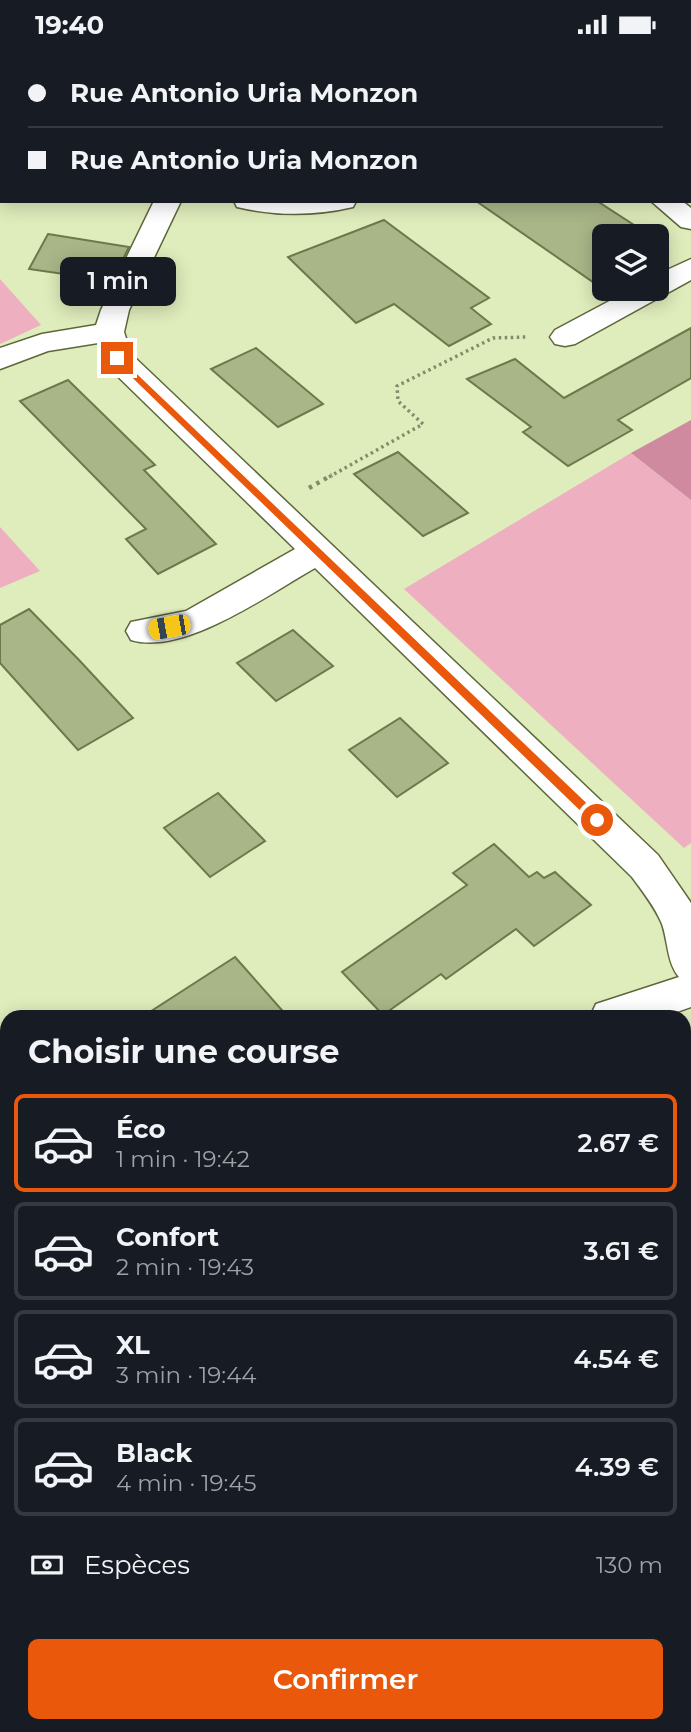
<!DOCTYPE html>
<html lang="fr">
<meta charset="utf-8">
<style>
body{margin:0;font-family:Montserrat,sans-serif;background:#20242c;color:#f1f3f6;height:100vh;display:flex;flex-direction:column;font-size:26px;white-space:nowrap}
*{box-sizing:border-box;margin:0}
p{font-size:23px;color:#9ea1a6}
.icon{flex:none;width:38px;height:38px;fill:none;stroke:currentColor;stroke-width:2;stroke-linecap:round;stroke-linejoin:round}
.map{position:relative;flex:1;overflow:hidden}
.panel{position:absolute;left:0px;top:961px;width:691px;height:723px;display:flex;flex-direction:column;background:#171b24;border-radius:21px 21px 0 0;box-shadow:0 4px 18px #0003}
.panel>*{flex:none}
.hud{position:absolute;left:0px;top:0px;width:691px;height:154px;box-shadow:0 4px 18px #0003;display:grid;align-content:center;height:154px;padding:0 28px;background:#171b24}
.controls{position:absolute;left:592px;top:175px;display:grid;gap:14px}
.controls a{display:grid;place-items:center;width:77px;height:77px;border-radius:10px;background:#171b24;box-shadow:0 4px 18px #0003;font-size:35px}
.end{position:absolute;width:32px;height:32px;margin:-16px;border:9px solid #ea580c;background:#fff;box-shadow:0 0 0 4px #fff}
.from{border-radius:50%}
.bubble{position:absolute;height:49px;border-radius:10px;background:#171b24;box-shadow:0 4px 18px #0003;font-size:23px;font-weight:600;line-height:49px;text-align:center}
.car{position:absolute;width:21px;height:42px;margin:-21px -10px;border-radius:9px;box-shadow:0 0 5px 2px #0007;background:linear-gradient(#f5c518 24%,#345 0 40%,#f5c518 0 76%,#345 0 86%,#f5c518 0)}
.hud b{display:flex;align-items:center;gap:24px;height:66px;font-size:26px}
.hud b+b{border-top:2px solid #363941}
.hud i{width:18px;height:18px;background:#f1f3f6}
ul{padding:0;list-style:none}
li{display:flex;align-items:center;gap:21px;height:98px;margin:0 14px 10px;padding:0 14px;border:4px solid #363941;border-radius:10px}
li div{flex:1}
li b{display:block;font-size:26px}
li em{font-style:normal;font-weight:600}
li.selected{border-color:#ea580c}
li>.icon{width:63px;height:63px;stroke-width:1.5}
h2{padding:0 28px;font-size:32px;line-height:84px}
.pay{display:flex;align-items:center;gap:18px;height:77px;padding:0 28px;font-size:26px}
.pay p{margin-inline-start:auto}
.primary-button{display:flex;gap:14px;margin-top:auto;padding:14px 28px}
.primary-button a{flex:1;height:80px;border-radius:10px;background:#ea580c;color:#fff;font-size:28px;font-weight:600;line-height:80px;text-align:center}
.status{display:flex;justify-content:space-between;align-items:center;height:49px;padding:0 35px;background:#171b24;direction:ltr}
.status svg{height:19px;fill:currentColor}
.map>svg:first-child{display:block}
.green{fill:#eeafc1}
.forest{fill:#cf8a9f}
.building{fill:#a9b687;stroke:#6d784c;stroke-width:2}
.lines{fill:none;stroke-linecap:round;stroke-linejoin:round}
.street-casing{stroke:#5d673c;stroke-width:3}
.path-far1{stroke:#838c6a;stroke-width:3.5;stroke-dasharray:2.5 3.5;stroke-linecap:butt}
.path{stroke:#838c6a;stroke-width:4.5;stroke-dasharray:3.5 5;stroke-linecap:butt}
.street{fill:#fff;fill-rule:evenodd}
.route{fill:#ea580c}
</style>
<div class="status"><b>19:40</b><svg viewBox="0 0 49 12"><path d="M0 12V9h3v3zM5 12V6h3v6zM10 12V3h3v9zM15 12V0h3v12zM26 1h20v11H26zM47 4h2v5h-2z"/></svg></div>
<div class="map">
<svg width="691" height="1683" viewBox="0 0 691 1683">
<rect width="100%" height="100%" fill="#dfecbb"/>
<g class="green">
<polygon points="0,230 41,276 0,295"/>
<polygon points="631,404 691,451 691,794 684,799 404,540"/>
<polygon points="0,478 40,522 0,539"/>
</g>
<polygon class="forest" points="691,371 691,451 631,404"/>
<g class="building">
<polygon points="476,152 597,152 651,187 604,187 603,240"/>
<polygon points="384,171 489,249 471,259 491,275 449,297 394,255 356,274 288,208"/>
<polygon points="48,185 129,198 112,232 29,220"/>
<polygon points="691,279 691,329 618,371 632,381 568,417 523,383 531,378 467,330 515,310 564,349"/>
<polygon points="256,299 323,355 278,378 211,320"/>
<polygon points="68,331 155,416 144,421 216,495 158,525 126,490 146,480 20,352"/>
<polygon points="398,403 468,464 423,487 354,425"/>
<polygon points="29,560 79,611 133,669 78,701 0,614 0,576"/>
<polygon points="293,581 333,617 276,652 237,614"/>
<polygon points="400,669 448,714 397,748 349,701"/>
<polygon points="218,744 265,792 210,828 164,779"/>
<polygon points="494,795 529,828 537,823 544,829 555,823 591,856 534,897 516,880 446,930 441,925 383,966 342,923 467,836 453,824"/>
<polygon points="235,908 288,968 142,968"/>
</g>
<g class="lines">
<defs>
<g id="street">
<polygon points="134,0 158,0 159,2 135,2"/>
<rect x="690" y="12" width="1" height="14"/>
<rect x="0" y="69" width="2" height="16"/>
<path d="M 154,152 L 181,152 L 129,261 L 124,283 L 131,305 L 658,806 L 691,854 L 691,958 L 663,968 L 590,968 L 596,955 L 679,928 C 667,914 668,892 662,875 C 655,858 643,843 632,828 L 315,519 C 269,545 184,607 131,591 L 126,582 L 131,573 L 186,562 L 295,500 L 106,316 L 98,294 L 48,302 L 0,320 L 0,299 L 42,285 L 96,276 L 101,261 Z"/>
<path d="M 234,152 L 356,152 L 353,158 C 315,167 275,167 237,158 Z"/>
<polygon points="651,152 682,152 691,159 691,180 681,178"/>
<polygon points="691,210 691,231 575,295 565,297 555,295 550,288 555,281 632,240 656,240 656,226"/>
<polygon points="7,1240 7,1284 0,1287 0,1243"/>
<polygon points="691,1562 691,1614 684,1616 684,1564"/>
<polygon points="513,1676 573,1676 570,1683 510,1683"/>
</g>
</defs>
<use href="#street" class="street-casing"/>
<polyline class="path-far1" points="329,428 423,375 398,352 397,337 493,289 526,288"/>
<polyline class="path" points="309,439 332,426"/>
<use href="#street" class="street"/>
</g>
<polygon class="route" points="117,306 601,768 601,774 593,774 114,311 113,309"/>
</svg>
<div class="controls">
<a><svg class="icon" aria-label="layers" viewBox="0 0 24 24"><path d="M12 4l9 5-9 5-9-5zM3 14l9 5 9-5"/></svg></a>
</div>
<i class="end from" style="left:597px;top:771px"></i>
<i class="end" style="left:117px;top:309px"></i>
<div class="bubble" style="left:60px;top:208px;width:116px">1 min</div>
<i class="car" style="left:169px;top:578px;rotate:260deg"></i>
<div class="hud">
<b><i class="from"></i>Rue Antonio Uria Monzon</b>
<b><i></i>Rue Antonio Uria Monzon</b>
</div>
<section class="panel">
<h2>Choisir une course</h2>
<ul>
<li class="selected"><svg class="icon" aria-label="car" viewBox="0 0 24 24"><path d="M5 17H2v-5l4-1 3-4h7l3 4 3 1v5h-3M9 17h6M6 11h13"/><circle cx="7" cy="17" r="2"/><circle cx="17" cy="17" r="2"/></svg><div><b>Éco</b><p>1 min · 19:42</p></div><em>2.67 €</em></li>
<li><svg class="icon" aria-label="car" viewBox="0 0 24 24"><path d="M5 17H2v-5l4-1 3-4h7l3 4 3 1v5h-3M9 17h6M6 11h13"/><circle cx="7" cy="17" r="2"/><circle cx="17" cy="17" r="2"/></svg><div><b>Confort</b><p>2 min · 19:43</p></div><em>3.61 €</em></li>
<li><svg class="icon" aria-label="car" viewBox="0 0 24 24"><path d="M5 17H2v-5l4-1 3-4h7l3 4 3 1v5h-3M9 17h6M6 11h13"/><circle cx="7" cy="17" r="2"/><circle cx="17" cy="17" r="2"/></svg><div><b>XL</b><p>3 min · 19:44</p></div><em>4.54 €</em></li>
<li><svg class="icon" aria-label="car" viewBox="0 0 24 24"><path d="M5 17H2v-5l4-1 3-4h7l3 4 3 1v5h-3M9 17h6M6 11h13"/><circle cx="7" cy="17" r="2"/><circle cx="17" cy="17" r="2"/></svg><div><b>Black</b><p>4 min · 19:45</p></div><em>4.39 €</em></li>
</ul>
<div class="pay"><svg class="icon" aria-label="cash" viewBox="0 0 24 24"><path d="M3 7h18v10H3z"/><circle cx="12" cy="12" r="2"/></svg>Espèces<p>130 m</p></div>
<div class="primary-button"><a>Confirmer</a></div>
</section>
</div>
